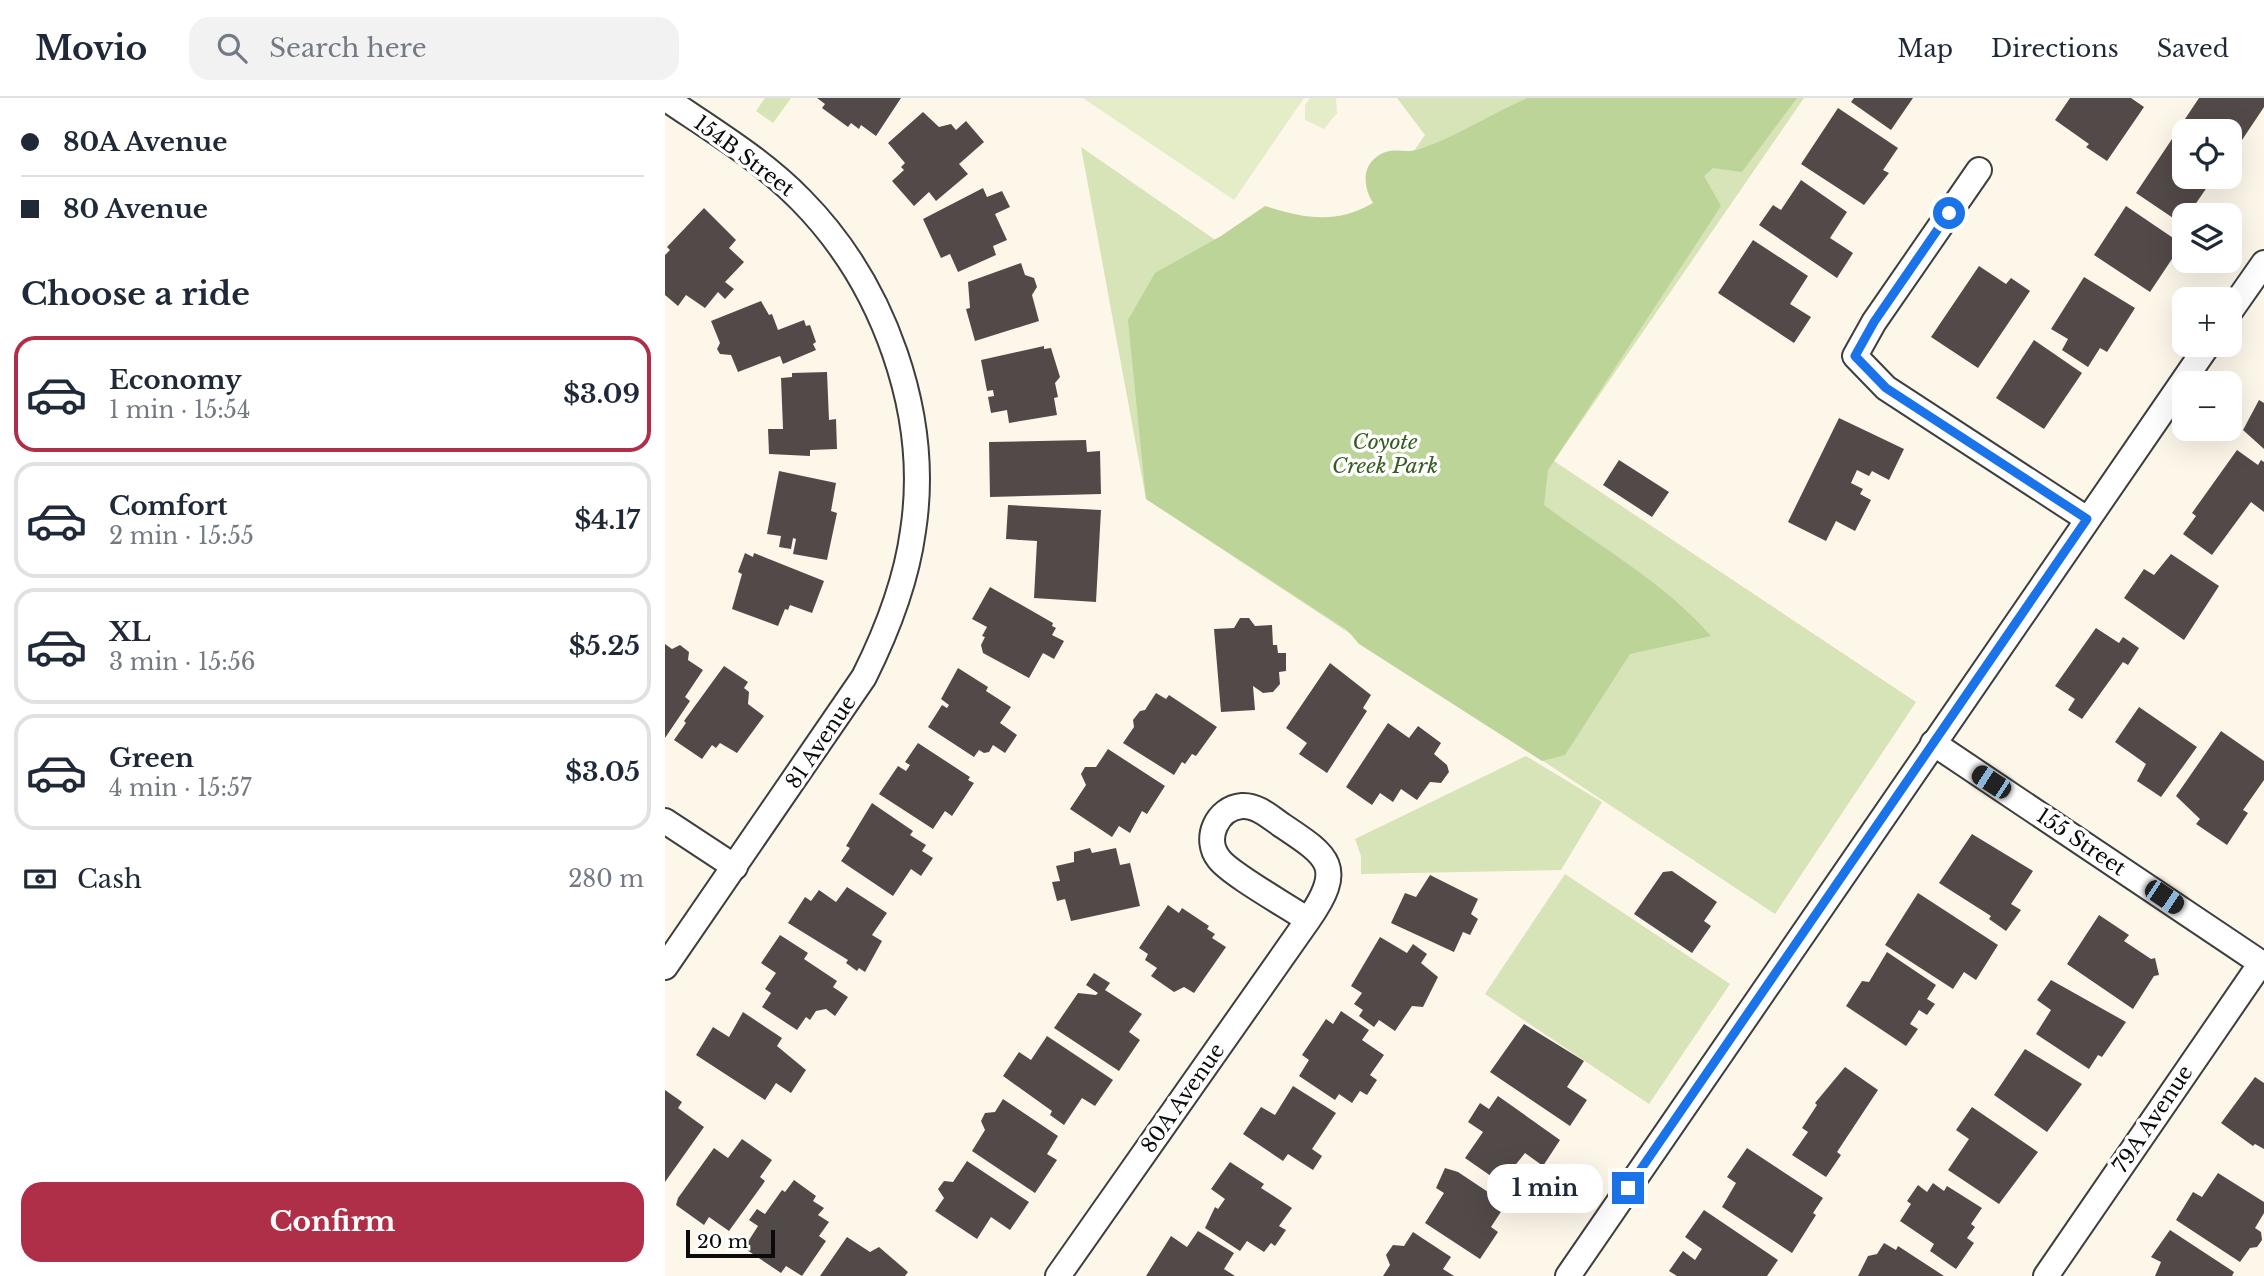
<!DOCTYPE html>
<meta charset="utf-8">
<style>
body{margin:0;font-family:"Libre Baskerville",serif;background:#f2f2f3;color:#1f2937;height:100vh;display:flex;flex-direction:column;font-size:26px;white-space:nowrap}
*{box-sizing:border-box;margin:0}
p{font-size:23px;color:#747a83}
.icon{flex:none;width:38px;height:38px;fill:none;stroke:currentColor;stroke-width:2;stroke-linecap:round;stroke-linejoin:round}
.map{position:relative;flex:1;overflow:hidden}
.side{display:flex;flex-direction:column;background:#fff;width:665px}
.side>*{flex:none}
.banner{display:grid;align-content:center;height:154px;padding:0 21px;background:#fff}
.fabs{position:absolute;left:1507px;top:21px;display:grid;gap:14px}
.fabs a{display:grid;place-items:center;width:70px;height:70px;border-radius:14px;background:#fff;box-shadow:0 7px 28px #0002;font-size:35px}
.scale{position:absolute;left:21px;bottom:18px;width:89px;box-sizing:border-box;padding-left:7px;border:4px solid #0b0b0b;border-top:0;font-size:19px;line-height:24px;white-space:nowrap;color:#0b0b0b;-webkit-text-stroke:5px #fff;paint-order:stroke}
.end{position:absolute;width:32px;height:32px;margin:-16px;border:9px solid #1a73e8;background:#fff;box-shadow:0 0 0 4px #fff}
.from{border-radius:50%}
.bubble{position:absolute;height:49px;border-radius:21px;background:#fff;box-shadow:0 7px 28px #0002;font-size:23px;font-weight:700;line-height:49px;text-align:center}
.car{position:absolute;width:21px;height:42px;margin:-21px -10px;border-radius:9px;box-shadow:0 0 5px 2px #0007;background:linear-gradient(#222 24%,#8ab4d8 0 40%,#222 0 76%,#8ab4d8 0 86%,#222 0)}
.banner b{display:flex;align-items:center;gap:24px;height:66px;font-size:26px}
.banner b+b{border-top:2px solid #e0e1e3}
.banner i{width:18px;height:18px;background:#1f2937}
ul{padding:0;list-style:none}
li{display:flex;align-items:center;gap:21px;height:116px;margin:0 14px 10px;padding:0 7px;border:4px solid #e0e1e3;border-radius:21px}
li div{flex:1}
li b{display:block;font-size:26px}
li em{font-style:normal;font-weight:700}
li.active{border-color:#af2e48}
li>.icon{width:63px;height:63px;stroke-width:1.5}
h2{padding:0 21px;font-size:32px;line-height:84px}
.pay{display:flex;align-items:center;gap:18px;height:77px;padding:0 21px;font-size:26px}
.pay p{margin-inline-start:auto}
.button{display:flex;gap:14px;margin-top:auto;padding:14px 21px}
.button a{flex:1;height:80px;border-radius:21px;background:#af2e48;color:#fff;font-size:28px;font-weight:700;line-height:80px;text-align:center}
header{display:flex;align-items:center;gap:42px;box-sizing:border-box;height:98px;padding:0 35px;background:#fff;border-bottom:2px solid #e0e1e3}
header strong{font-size:33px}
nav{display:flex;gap:38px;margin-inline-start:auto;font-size:24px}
.search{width:490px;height:63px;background:#f2f2f3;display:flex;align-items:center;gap:18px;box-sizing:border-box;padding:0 24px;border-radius:21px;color:#747a83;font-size:26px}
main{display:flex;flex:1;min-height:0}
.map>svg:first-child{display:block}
.green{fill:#d6e4b7}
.forest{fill:#bcd497}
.pitch{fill:#e5ecc8}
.building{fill:#524a48}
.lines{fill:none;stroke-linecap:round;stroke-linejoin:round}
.street-casing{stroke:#3e3e3e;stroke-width:28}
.street{stroke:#fff;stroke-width:24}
.route{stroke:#1a73e8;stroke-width:9}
.labels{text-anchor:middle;stroke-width:7;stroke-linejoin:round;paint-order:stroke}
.street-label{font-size:21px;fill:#0b0b0b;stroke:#fff}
.park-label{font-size:21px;font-style:italic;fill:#365c21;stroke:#fff}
</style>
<header>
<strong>Movio</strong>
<div class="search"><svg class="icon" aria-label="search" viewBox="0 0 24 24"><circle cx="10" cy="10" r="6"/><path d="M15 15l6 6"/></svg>Search here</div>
<nav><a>Map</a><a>Directions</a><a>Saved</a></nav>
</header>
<main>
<section class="side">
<div class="banner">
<b><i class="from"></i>80A Avenue</b>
<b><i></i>80 Avenue</b>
</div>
<h2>Choose a ride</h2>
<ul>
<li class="active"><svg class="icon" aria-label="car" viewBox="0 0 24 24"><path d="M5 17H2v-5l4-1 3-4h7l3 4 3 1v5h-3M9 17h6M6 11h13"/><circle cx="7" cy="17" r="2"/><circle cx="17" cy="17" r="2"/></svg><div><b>Economy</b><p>1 min · 15:54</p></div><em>$3.09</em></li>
<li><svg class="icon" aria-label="car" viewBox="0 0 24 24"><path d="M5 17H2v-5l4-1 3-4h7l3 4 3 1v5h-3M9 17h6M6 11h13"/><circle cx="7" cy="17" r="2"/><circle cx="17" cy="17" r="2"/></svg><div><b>Comfort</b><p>2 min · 15:55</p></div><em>$4.17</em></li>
<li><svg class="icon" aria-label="car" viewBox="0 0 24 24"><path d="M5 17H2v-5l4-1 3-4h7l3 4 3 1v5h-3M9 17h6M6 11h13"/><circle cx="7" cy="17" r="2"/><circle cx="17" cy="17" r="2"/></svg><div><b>XL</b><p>3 min · 15:56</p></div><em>$5.25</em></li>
<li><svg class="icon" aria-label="car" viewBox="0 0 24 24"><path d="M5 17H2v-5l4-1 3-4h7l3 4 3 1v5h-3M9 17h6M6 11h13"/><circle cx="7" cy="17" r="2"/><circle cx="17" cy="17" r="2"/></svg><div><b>Green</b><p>4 min · 15:57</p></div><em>$3.05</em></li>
</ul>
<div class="pay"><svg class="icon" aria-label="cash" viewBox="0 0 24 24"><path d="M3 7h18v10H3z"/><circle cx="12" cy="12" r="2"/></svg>Cash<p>280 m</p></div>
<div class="button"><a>Confirm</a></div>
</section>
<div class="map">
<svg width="1599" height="1178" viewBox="0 0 1599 1178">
<rect width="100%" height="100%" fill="#fdf7ea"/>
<g class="green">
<polygon points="100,0 126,0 108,25 91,13"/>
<polygon points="732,0 1139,0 889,363 1251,604 1110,816 481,401 416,49 643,206 760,37"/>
<polygon points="861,658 937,704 896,772 696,776 696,758 690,741"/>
<polygon points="900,776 1065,886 984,1006 820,896"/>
</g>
<path class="forest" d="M 863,0 L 1132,0 L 1077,74 L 1048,70 L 1039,78 L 1056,108 L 883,372 L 879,407 C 936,450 999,484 1046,538 L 965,556 L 900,657 L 877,663 L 694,546 L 682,532 L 481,401 L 463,222 L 490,175 L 556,138 L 600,108 C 638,120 671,127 708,105 C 700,92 696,73 709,61 C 727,46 737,57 755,51 C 792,39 827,15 863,0 Z"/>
<g class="pitch">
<polygon points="418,0 639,0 569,102"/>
<polygon points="645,0 671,0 672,15 659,31 640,22 640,7"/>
</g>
<g class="building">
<polygon points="152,0 236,0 211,38 196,27 194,31 186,25 183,29 157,10 160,6"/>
<polygon points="1189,0 1248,0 1226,32 1186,4"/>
<polygon points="1405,0 1466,0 1479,9 1442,63 1421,49 1424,46 1390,22"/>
<polygon points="1534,0 1599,0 1599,9 1569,54 1564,51 1564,33 1538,33 1520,21"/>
<polygon points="1173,10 1233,50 1218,72 1224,75 1199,107 1136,66"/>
<polygon points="258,14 274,29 286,26 291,32 301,23 319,44 294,66 303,76 271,103 264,94 249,108 227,83 239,72 236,69 240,65 223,45"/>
<polygon points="1515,29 1519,32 1519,79 1549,79 1523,117 1519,117 1517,126 1471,95"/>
<polygon points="1136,82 1182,114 1165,140 1188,155 1172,180 1094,127 1108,107 1116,112"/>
<polygon points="318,90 322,99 337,93 345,109 330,116 342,142 328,148 331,157 293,174 285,156 276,160 258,121"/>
<polygon points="1461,108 1517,146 1485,194 1429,157"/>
<polygon points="39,110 71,142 64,150 79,164 60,184 69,191 60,201 53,194 40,210 21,197 13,208 0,197 0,157 5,152 2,149"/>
<polygon points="1088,142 1143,178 1125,206 1146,219 1129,245 1053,195"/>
<polygon points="356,165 360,177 369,180 372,189 367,197 374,223 310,243 301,211 305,210 303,184"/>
<polygon points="1314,168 1341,186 1346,180 1365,193 1313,270 1266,239"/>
<polygon points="1419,179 1470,210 1442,254 1435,250 1423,269 1397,252 1403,241 1386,231"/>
<polygon points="96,203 104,217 107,216 113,232 139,222 141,228 145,227 151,244 148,246 151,252 118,266 115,258 73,274 66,257 55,256 52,251 55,245 46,223"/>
<polygon points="1369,242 1417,275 1379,331 1331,300"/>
<polygon points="379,248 379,251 386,250 395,279 390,285 393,299 389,300 392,317 344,325 342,312 326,315 323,299 329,298 328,292 322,293 316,262"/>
<polygon points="162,274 164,322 171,321 172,351 145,352 145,358 104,356 103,331 118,331 116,280 127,279 127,275"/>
<polygon points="1594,302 1599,305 1599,351 1578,332"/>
<polygon points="1174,320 1239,351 1224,382 1207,373 1204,378 1192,372 1186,385 1198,391 1195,396 1206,402 1190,433 1171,423 1161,443 1123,424"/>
<polygon points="421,342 422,354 435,353 436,396 325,399 324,344"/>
<polygon points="1572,352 1593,367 1596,362 1599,364 1599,414 1586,404 1547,457 1518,436 1531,418 1527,415"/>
<polygon points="954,362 1004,394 987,419 938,387"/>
<polygon points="114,373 171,385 166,413 172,415 162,462 128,456 131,441 128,440 126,451 114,449 116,438 102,436"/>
<polygon points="343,407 436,412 431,504 369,500 372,443 341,441"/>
<polygon points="80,455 88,459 89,455 159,483 147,515 125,507 123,512 120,511 113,528 67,511 77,476 73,474"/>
<polygon points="1506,456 1554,488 1519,542 1459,500 1479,471 1489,477"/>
<polygon points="325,489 388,525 387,528 391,530 387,537 399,543 389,561 378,555 364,580 318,555 316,547 320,539 317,538 322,529 307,521"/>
<polygon points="575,520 584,520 590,528 607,527 608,547 612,547 613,555 621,555 621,573 614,574 615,586 608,594 598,595 588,588 590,612 556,614 549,531 569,530"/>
<polygon points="1431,530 1454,545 1458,539 1474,550 1463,567 1458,564 1417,621 1403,612 1410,601 1390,588"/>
<polygon points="0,546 7,551 15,547 24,554 23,562 38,572 20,599 25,603 0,640"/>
<polygon points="665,565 706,597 698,610 702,613 662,675 634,656 642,645 621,630"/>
<polygon points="59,568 83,584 79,590 84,594 83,606 99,618 72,655 55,645 51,650 47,647 37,661 9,642 21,625 19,623"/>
<polygon points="293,570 323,589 321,593 346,609 335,625 352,637 340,655 328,647 324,654 319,655 314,652 309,659 263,629 277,607 282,610 284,607 276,601"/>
<polygon points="491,595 501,601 504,597 552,629 531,658 527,656 520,666 517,664 509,677 458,645 469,629 468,622 475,613 480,612"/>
<polygon points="1474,609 1532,649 1496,699 1472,683 1481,666 1450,644"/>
<polygon points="723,625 744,640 753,628 776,645 769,656 782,667 784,674 776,685 765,684 752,702 736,691 728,704 715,695 707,707 681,689"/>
<polygon points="1556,633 1599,663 1599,682 1578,712 1583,715 1562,747 1531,726 1535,721 1511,698"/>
<polygon points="253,645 305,679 303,682 309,685 287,718 280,713 268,731 214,696 233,668 241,673 245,667 240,664"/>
<polygon points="443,651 500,688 482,716 477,713 465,735 454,728 447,739 405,711 421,687 416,676 420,669 431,669"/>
<polygon points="207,705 248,733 245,737 261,747 257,753 268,760 256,778 246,771 228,798 176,763 185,750 181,748"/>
<polygon points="1307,736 1368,773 1346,806 1356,812 1341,833 1324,821 1326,818 1274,785"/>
<polygon points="425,750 427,755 451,750 455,767 465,765 475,808 406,823 400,801 392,803 387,784 395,783 391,768 409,764 409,754"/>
<polygon points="1007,773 1052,804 1039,823 1046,828 1027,855 969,816 998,774"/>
<polygon points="765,777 813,801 806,816 813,821 805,837 798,834 789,854 726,825 740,795 751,799"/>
<polygon points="182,789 222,815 207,837 217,843 200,874 194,870 192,873 181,865 183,862 123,825 140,799 146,803 154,792 171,804"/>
<polygon points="1253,795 1333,847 1311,882 1299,874 1288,891 1220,847"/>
<polygon points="503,807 514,815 517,810 544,828 542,831 550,836 547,840 561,849 529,895 519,889 509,894 486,878 492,870 480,862 483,856 474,850"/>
<polygon points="1434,817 1464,837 1459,843 1486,861 1490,860 1494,877 1489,878 1468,911 1402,866"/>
<polygon points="115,837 143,855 139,861 172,883 168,889 183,899 170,918 161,911 151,913 145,922 141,919 132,932 97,909 106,895 100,891 111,875 96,865"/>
<polygon points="715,839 742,855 748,846 762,856 756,865 773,879 758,909 747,908 730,933 714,922 709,929 694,918 698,912 689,906 697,895 686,888"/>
<polygon points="1222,854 1271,887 1262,901 1270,906 1262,917 1254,912 1245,926 1253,931 1241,948 1181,908 1197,883 1204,884"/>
<polygon points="429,875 445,885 440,892 477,916 464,934 475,942 454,973 389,930 413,895 431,897 433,895 421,887"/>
<polygon points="1386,882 1461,924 1437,959 1433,957 1424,971 1371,936 1386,912 1372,902"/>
<polygon points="676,913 704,932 697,942 719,957 705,977 712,982 702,997 695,993 687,1005 674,996 670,1002 634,978 644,962 637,957 661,921 668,926"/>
<polygon points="78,914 117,940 112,948 141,972 126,995 111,985 100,1002 31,957 48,929 64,939"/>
<polygon points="859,926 919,963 902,989 922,1002 905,1028 825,974"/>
<polygon points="382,938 448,982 430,1008 417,1000 399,1027 385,1017 387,1013 338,978 354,954 366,962"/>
<polygon points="1360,951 1417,986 1382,1034 1329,997"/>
<polygon points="1180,969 1213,992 1172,1054 1176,1057 1161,1079 1127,1057 1143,1034 1137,1030 1152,1007 1150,1005"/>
<polygon points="1590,979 1599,985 1599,1051 1590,1046 1588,1048 1556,1025"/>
<polygon points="628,988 671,1015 647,1051 657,1058 648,1072 623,1056 618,1063 578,1036 596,1009 610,1017"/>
<polygon points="0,992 17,1004 13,1010 39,1029 0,1084"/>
<polygon points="833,998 895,1042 878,1068 860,1055 836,1085 800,1060 818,1034 803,1024 815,1005 824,1011"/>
<polygon points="338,1001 393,1038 382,1056 392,1062 370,1095 307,1053 320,1032 316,1023 320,1015 330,1014"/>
<polygon points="1307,1009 1373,1054 1334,1106 1283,1072 1304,1041 1291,1032"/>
<polygon points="77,1041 107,1062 95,1079 100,1083 64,1133 44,1119 39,1127 11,1107 13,1100 49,1050 63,1060"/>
<polygon points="1082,1050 1158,1100 1148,1115 1151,1117 1127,1155 1057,1109 1071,1085 1062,1079"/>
<polygon points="302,1063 364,1104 345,1132 326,1119 312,1141 270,1113 279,1100 273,1091 279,1083 288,1084"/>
<polygon points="565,1064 599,1086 596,1090 627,1110 614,1128 621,1132 610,1148 606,1145 599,1154 582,1143 575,1153 540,1130 550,1109 553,1111 560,1101 546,1091"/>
<polygon points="780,1070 793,1074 841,1106 826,1129 833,1134 815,1161 760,1125 779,1095 771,1090"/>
<polygon points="1553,1075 1599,1104 1599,1115 1590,1130 1596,1134 1597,1142 1592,1149 1585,1150 1575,1164 1511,1122 1528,1094 1537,1099"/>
<polygon points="129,1082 151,1098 148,1103 159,1110 153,1117 164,1124 154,1138 161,1143 137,1178 121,1168 116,1175 79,1150 93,1128 84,1122 92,1111 100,1116 117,1092 120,1094"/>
<polygon points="1268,1085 1279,1093 1282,1088 1317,1110 1306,1126 1310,1129 1302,1140 1309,1145 1291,1171 1265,1153 1269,1146 1235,1123 1246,1106 1242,1103 1253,1087 1262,1094"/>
<polygon points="1039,1112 1113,1162 1102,1178 1012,1178 1004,1173 1018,1153 1030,1162 1037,1151 1020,1139"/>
<polygon points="1505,1132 1569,1174 1567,1178 1490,1178 1496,1164 1486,1159"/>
<polygon points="533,1133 569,1155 559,1171 570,1178 481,1178 506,1138 522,1149"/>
<polygon points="748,1134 786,1159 778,1171 789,1178 718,1178 725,1167 721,1157 728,1147 739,1148"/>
<polygon points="182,1139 205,1154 214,1149 243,1174 240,1178 155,1178"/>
<polygon points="1219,1145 1231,1152 1233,1148 1279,1178 1193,1178 1203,1158 1212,1156"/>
</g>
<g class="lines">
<defs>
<g id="street">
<polyline points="1314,72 1209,224 1190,258 1221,290 1422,421"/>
<polyline points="1564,215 1599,165"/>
<polyline points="1268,645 1599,867"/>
<polyline points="0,723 70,769"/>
<path d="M 0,869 L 199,579 C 222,533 241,485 248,433 C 266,316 219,186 136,102 C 96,61 47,32 0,0"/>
<path d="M 393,1178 L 643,822 C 681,768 663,758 615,726 C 604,718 591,707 577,708 C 552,710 538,741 554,761 C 565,776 624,809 643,822"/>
<polyline points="903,1178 1543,247"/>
<polyline points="1381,1178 1596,865"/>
</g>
</defs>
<use href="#street" class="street-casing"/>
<use href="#street" class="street"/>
</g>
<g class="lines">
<polyline class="route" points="963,1090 1422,421 1221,290 1190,258 1209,224 1284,115"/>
</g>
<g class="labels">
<g class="street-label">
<text transform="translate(79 58) rotate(37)" y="7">154B Street</text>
<text transform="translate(156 644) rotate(-56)" y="7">81 Avenue</text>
<text transform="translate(1416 744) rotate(34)" y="7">155 Street</text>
<text transform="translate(518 1000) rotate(-55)" y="7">80A Avenue</text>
<text transform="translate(1488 1021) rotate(-56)" y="7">79A Avenue</text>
</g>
<g class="park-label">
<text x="720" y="351">Coyote<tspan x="720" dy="24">Creek Park</tspan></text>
</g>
</g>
</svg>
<div class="fabs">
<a><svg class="icon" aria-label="locate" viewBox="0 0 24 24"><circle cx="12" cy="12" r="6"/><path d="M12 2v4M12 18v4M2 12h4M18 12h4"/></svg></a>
<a><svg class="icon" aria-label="layers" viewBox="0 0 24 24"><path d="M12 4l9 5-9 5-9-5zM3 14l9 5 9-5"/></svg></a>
<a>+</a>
<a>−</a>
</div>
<div class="scale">20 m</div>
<i class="end from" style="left:1284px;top:115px"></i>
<i class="end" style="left:963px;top:1090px"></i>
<div class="bubble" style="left:822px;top:1066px;width:116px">1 min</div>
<i class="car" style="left:1326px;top:684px;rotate:303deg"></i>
<i class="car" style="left:1499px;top:799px;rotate:124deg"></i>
</div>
</main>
